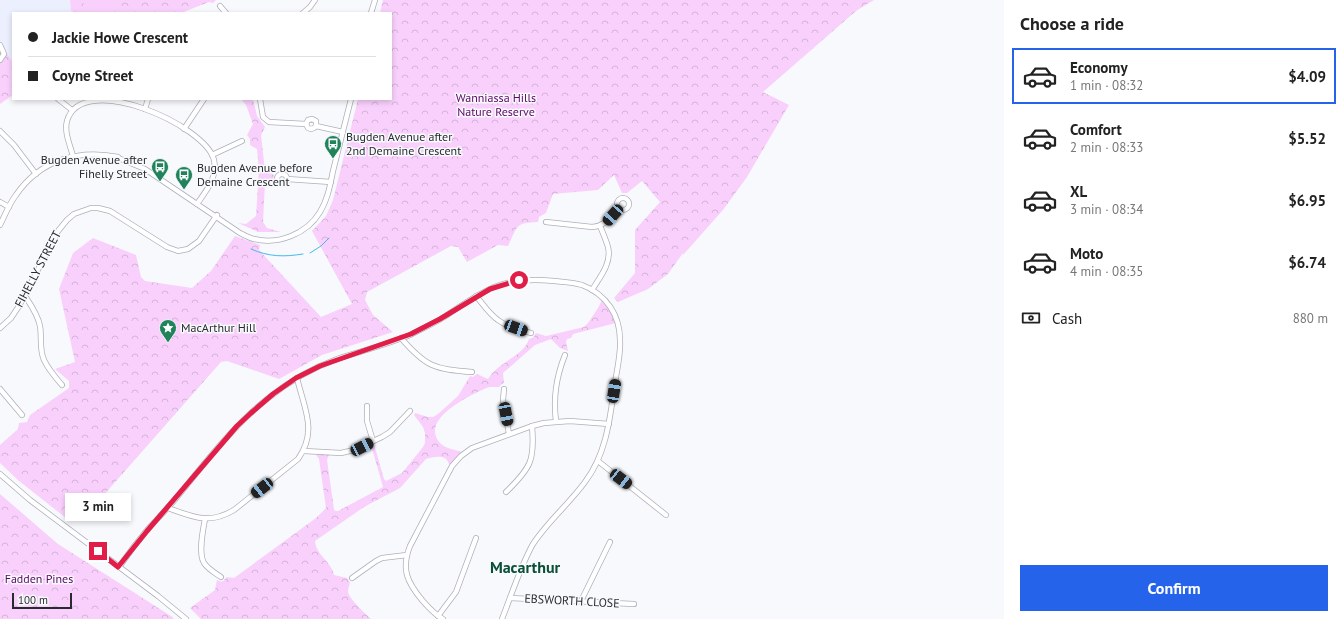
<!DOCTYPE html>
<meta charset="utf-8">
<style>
body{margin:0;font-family:"PT Sans",sans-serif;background:#f2f2f2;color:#222;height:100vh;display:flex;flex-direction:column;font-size:15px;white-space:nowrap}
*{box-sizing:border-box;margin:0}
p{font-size:13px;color:#767676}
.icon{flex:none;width:22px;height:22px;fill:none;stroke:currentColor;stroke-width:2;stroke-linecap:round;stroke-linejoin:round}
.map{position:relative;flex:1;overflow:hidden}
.panel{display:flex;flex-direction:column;background:#fff;width:340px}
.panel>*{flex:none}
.banner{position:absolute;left:12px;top:12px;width:380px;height:88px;border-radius:0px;box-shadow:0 2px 6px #0003;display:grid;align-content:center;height:88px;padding:0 16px;background:#fff}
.scale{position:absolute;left:12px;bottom:10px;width:60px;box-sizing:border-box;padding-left:4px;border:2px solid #292a2e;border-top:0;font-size:11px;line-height:14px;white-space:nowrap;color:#292a2e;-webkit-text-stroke:3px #f8f9fd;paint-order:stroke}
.end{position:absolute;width:18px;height:18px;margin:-9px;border:5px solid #e11d48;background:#fff;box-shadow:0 0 0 2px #fff}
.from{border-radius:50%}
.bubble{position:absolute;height:28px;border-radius:0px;background:#fff;box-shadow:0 2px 6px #0003;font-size:13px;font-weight:700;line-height:28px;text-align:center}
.car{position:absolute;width:12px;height:24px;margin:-12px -6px;border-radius:5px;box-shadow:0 0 3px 1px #0007;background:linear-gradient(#222 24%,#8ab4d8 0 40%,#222 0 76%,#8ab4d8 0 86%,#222 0)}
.banner b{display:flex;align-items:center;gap:14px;height:38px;font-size:15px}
.banner b+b{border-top:1px solid #e0e0e0}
.banner i{width:10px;height:10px;background:#222}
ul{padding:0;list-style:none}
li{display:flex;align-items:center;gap:12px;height:56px;margin:0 8px 6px;padding:0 8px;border:2px solid transparent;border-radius:0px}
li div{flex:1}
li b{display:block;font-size:15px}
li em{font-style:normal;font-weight:700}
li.selected{border-color:#2563eb}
li>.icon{width:36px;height:36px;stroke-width:1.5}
h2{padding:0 16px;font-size:18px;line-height:48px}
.pay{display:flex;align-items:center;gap:10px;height:44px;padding:0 16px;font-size:15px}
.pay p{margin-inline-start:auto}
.action{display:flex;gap:8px;margin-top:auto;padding:8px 16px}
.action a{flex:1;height:46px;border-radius:0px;background:#2563eb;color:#fff;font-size:16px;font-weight:700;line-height:46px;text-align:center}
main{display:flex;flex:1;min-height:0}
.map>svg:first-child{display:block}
.built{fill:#eceffe}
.park{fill:url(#park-crowns)}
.garden{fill:#f9d0fc}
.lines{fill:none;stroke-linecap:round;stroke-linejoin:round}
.stream{stroke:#44b9ed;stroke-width:1}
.minor-casing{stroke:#aeb0bb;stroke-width:6}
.minor{stroke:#fff;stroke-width:4.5}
.route{stroke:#e11d48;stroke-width:5}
.labels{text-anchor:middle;stroke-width:3;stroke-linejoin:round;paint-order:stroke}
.park-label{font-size:12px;fill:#5d0565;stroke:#f8f9fd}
.poi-label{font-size:12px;fill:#292a2e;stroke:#f8f9fd;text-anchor:start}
.street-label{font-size:12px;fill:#292a2e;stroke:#f8f9fd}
.district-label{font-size:16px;font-weight:bold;fill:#0a5036;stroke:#f8f9fd}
</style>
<main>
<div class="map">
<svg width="1004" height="619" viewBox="0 0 1004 619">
<defs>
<pattern id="park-crowns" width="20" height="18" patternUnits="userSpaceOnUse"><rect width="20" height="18" fill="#f9d0fc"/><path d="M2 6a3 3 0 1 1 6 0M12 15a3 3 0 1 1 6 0" fill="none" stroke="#d5b3d8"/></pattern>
</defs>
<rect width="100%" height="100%" fill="#f8f9fd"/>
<polygon class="built" points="0,0 70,0 71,10 76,13 13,13 13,63 0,42"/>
<g class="park">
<polygon points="70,0 216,0 213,3 209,2 181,13 76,13 71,11"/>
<path d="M 383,0 L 874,0 L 856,11 L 763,92 L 789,105 L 747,177 L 723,210 L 683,255 L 683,253 L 668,274 L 648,289 L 618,302 L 614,298 L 635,273 L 635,230 L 660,202 L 642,181 L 627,193 L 622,193 L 614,175 L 598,190 L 553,194 L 546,213 L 539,217 L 538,222 C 514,223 518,226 508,246 L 498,245 L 467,262 L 458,247 L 451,246 L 367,292 L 365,300 L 373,315 L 393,332 L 322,355 L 279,379 L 227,361 L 221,362 L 95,505 L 66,518 L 19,481 L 0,463 L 0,445 L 18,429 L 19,423 L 27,422 L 30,415 L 69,388 L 69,381 L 55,369 L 75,362 L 59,289 L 73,253 L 93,238 L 136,255 L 141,277 L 145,281 L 192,288 L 211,271 L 235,236 L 260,245 L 259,250 L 321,317 L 352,304 L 312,231 L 326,216 L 333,200 L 358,99 L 391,99 L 391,13 L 380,13 Z"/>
<polygon points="0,42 13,63 13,95 0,104"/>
<polygon points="241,99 253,99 257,116 265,127 261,135 265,171 274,175 273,181 265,183 263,222 267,228 281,232 258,232 238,223 246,224 256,216 259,170 257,149 250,145 250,139 247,135 253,124 246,105"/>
<path d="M 602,300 L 611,311 L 616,323 L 573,334 L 571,338 L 567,339 L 566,342 L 568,351 L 560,348 L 551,339 L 535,345 L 503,373 L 504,383 L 502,384 L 499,387 C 496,387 493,387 490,387 C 485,388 480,391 476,393 C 461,400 421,422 440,443 C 446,449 454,449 462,452 L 450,465 C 448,463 448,461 446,459 C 442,455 431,457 426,459 L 400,488 L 364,507 L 315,541 C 316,555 332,562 334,575 L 347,578 L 350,583 C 349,586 348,589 348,592 C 350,600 365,613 371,619 L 201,619 L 190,608 L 215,590 L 217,580 L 222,582 L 227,577 L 234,578 L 316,518 L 326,508 L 319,459 L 315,453 L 329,455 L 327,460 L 334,509 L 335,511 L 338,511 L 383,487 L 371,445 L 374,444 L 384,479 L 386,481 L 402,473 L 423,447 L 425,443 L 425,433 L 423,427 L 414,415 L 415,413 L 428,417 L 433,417 L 438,414 L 458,396 L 470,376 L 473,377 L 477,374 L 488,379 C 499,361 523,357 529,339 L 533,338 L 536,333 L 546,336 L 584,327 L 588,323 L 598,308 Z"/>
<polygon points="0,494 58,544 174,618 172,619 0,619"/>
</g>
<polygon class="garden" points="80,0 123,0 110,13 93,13"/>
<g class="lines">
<g class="stream">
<path d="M 251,249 C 269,257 284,257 303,254"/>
<polyline points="310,253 321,246 329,238"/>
</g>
<defs>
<g id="minor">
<polyline points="220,6 226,13"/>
<polyline points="303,13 310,7 315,0"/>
<polyline points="371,13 375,0"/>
<polyline points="0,45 4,54 0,60"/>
<polyline points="58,99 72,110"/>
<polyline points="260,99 263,117 269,122 306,124"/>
<polyline points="145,109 148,99"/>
<polyline points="306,124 308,120 312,119 316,121 316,126"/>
<polyline points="306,124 308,128 311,129 314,128 316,126"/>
<polyline points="316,126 343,132"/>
<polyline points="184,129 204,99"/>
<polyline points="0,131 14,145 36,174"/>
<polyline points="212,155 242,141"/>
<path d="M 73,156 C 70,145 64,132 67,121 C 81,70 206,125 214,160 C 218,177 206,191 197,204"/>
<path d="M 116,157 L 145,169 L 240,233 C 244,235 249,238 254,239 C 278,245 307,234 320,212 C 328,199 330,185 333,171 C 339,147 345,123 351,99"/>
<circle cx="282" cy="179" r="5"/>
<polyline points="287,179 331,182"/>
<circle cx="623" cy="204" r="6"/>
<polyline points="0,202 9,207"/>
<path d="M 546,222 L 592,227 C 605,226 610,218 619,209"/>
<path d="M 0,225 C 5,215 9,204 16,195 C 40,160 78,149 118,157"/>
<path d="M 592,290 C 600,277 612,263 608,247 C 606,240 603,233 600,226"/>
<path d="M 25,296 C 31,305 38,315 40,326 C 42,337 39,349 44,360 C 48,369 55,377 62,385"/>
<path d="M 476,296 C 483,304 489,314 498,320 C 507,327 520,330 531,333"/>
<polyline points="0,328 11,318 19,306 58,231 67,220 74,214 91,208 98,208 110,211 167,247 178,251 188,249 199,241 217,215"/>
<path d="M 401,338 C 426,367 434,369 472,372"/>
<polyline points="0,389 22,415"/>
<polyline points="504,389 503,400 509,434"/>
<polyline points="367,406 367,421 373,441"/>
<path d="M 556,421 C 553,398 556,377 565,355"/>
<polyline points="304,451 341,453 354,450 382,437 390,432 410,411"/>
<polyline points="598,461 666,515"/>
<polyline points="0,474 30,500 158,596 186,619"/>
<path d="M 506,492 C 531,468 535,460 532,426"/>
<path d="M 168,508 C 193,517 209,525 234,510 L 298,459 C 318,431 304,408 297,378"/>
<path d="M 205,519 C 203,530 198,553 204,563 C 208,569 215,573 221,577"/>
<path d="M 119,567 C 128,554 138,541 148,529 C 158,518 168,508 177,497 C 204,464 234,425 267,399 C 288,382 312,368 337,359 C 361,351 386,345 410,335 C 421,329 433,324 444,317 C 461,306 478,293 497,286 C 516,279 534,279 554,281 C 563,282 573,282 582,285 C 606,294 620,315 620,340 C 621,354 617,369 615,383 C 610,417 607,453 585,482 C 569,504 548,521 533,544 C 521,565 511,596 502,619"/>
<polyline points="352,578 376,561 382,558 407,555"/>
<polyline points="510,598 634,604"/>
<polyline points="581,601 610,542"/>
<polyline points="438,616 456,592 476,538"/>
<path d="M 443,619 C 434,614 429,608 422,600 C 407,582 401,569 410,546 L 452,466 L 461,456 L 472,448 L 532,426 L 544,423 L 570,421 L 609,424"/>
</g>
</defs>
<use href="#minor" class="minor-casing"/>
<use href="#minor" class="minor"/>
</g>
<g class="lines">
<polyline class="route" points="98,551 118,567 147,531 237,426 251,413 273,394 296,378 320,366 411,334 440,319 490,289 519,280"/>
</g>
<defs>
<symbol id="bus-pin" viewBox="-11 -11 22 30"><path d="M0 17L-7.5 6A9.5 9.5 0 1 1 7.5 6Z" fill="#21835b" stroke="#f8f9fd"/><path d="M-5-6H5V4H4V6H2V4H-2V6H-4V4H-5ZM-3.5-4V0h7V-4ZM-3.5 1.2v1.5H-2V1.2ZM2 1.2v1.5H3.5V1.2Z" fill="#fff"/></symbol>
<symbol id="sight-pin" viewBox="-11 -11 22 30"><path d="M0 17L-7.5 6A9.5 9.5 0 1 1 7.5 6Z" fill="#21835b" stroke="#f8f9fd"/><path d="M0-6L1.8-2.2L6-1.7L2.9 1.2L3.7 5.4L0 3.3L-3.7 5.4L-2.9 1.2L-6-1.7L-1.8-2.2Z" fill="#fff"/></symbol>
</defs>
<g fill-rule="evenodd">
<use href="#bus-pin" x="323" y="134" width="20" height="27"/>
<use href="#bus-pin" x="150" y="157" width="20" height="27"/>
<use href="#bus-pin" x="174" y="165" width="20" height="27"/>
<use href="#sight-pin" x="158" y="318" width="20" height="27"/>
</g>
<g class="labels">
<g class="park-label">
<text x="496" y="102">Wanniassa Hills<tspan x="496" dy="14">Nature Reserve</tspan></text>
<text x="39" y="583">Fadden Pines</text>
</g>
<g class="poi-label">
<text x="346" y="141">Bugden Avenue after<tspan x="346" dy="14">2nd Demaine Crescent</tspan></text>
<text x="147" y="164" text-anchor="end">Bugden Avenue after<tspan x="147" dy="14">Fihelly Street</tspan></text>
<text x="197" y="172">Bugden Avenue before<tspan x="197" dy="14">Demaine Crescent</tspan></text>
<text x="181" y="332">MacArthur Hill</text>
</g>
<g class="street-label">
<text transform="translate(38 269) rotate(-62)" y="4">FIHELLY STREET</text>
<text transform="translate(572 601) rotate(3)" y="4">EBSWORTH CLOSE</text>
</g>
<g class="district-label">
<text x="525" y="573">Macarthur</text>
</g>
</g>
</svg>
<div class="scale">100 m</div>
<i class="end from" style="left:519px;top:280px"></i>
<i class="end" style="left:98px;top:551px"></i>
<div class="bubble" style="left:65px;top:493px;width:66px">3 min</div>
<i class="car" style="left:613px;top:215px;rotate:222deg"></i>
<i class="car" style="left:516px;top:328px;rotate:110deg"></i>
<i class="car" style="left:614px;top:391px;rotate:9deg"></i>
<i class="car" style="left:506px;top:414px;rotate:169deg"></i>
<i class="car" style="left:362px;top:447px;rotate:63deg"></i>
<i class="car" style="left:621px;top:479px;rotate:128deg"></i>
<i class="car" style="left:262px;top:488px;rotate:232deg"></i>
<div class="banner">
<b><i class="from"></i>Jackie Howe Crescent</b>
<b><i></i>Coyne Street</b>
</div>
</div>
<section class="panel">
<h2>Choose a ride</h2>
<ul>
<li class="selected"><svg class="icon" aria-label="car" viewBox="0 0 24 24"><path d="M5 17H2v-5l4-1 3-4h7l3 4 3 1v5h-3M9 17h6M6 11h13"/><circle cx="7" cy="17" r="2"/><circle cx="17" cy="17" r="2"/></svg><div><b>Economy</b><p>1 min · 08:32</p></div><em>$4.09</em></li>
<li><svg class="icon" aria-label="car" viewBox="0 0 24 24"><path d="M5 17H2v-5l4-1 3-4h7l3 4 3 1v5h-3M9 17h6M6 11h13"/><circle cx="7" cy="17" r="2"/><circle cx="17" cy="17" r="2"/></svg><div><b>Comfort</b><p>2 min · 08:33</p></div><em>$5.52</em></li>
<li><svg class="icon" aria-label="car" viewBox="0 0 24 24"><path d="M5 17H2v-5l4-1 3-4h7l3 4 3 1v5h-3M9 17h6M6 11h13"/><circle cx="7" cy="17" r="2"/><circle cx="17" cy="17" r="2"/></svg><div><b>XL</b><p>3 min · 08:34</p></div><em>$6.95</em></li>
<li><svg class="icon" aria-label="car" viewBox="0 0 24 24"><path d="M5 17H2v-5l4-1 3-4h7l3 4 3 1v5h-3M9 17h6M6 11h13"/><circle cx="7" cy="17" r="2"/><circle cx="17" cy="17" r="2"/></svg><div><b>Moto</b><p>4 min · 08:35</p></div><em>$6.74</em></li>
</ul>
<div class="pay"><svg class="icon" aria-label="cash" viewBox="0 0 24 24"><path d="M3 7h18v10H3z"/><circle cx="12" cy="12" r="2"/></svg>Cash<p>880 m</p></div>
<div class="action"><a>Confirm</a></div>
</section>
</main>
